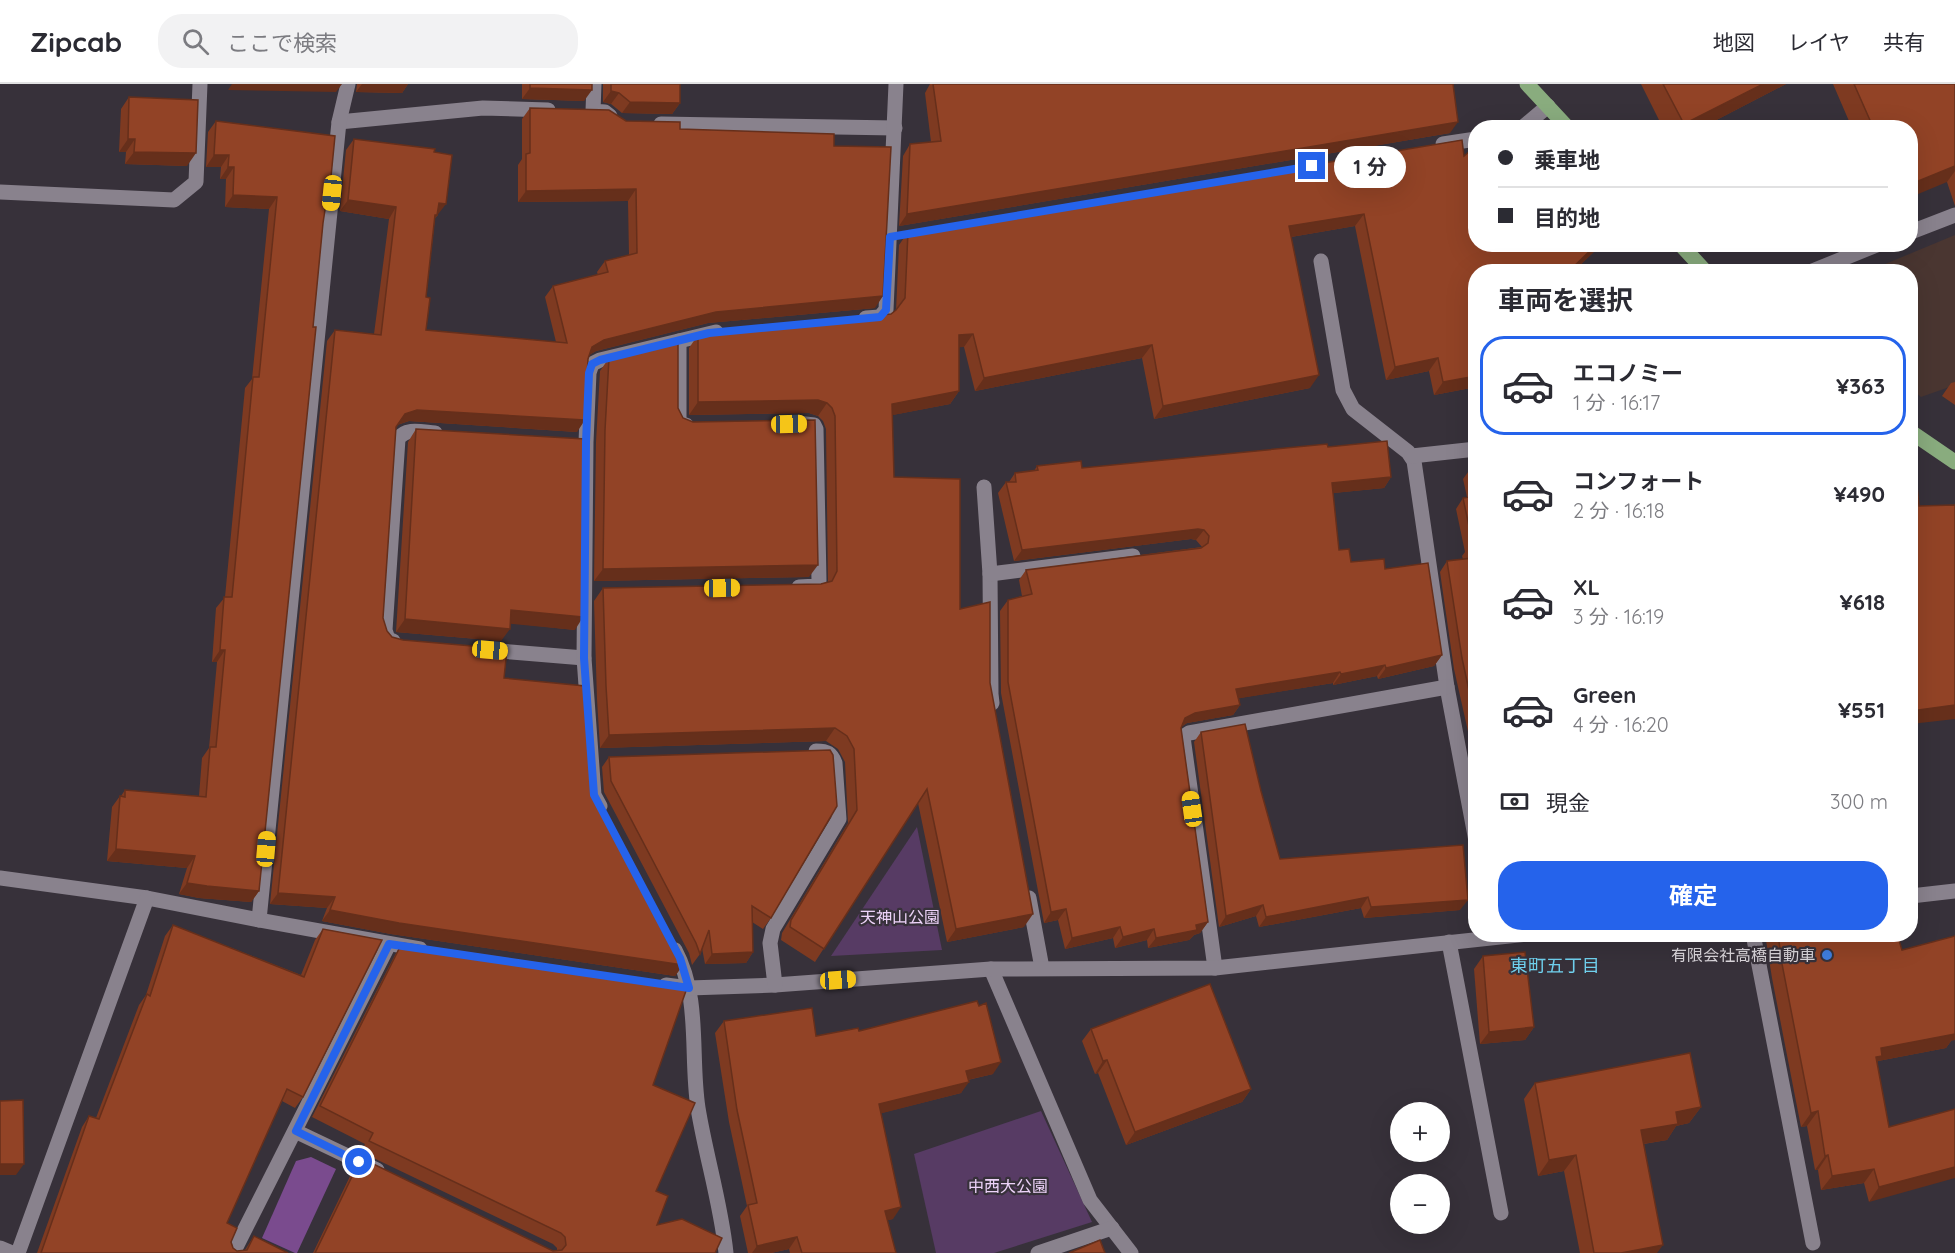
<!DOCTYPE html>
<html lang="ja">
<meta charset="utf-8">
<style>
body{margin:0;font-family:Quicksand,"Noto Sans JP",sans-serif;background:#f2f2f3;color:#2b2b33;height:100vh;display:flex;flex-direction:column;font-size:22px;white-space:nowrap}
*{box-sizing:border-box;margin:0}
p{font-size:20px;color:#7c7c81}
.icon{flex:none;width:33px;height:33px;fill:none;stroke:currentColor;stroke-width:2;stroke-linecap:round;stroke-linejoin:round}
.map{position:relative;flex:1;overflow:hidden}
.panel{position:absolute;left:1468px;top:180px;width:450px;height:678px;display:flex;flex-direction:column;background:#fff;border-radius:24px;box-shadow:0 6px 24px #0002}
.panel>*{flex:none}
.banner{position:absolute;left:1468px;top:36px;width:450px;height:132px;border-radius:24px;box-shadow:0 6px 24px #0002;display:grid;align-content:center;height:132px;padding:0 30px;background:#fff}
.buttons{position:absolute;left:1390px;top:1018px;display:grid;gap:12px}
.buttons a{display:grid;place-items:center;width:60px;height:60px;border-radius:50%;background:#fff;box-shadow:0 6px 24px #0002;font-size:30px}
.end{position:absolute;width:27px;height:27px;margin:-14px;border:8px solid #2563eb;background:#fff;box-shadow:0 0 0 3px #fff}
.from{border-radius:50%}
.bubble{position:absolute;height:42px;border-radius:21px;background:#fff;box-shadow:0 6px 24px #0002;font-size:20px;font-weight:700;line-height:42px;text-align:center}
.car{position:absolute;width:18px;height:36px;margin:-18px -9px;border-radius:8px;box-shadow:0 0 4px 2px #0007;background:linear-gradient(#f5c518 24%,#345 0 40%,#f5c518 0 76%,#345 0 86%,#f5c518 0)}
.banner b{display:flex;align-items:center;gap:21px;height:57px;font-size:22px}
.banner b+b{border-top:2px solid #e1e1e2}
.banner i{width:15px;height:15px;background:#2b2b33}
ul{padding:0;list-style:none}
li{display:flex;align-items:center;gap:18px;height:99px;margin:0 12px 9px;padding:0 18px;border:3px solid transparent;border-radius:24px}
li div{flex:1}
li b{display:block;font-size:22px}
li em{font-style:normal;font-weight:700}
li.on{border-color:#2563eb}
li>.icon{width:54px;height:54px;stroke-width:1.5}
h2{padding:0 30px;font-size:27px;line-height:72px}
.pay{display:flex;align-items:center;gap:15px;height:66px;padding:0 30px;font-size:22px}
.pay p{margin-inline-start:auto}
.button{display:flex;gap:12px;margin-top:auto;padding:12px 30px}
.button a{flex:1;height:69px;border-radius:24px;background:#2563eb;color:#fff;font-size:24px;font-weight:700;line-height:69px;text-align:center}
header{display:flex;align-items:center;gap:36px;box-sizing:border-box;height:84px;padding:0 30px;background:#fff;border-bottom:2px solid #e1e1e2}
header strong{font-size:28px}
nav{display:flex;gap:33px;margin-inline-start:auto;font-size:21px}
.search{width:420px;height:54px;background:#f2f2f3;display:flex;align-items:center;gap:15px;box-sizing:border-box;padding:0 21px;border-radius:24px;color:#7c7c81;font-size:22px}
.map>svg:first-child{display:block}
.industrial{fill:#4a3631}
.green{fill:#573b64}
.forest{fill:#7a4b8e}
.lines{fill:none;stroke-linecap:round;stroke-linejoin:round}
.minor{stroke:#89828d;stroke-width:15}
.major{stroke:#89ac7e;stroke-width:15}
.wall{fill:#7e3a21}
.shaded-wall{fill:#662f1b}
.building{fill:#924326;stroke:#662f1b;stroke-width:1.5}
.route{stroke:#2563eb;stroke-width:8}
.shop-dot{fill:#3f7fe0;stroke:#37313a;stroke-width:2}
.labels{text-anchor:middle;stroke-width:4.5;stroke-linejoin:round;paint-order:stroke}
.park-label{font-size:16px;fill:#edd3f9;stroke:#37313a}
.poi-label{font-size:16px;fill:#dbd7dc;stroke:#37313a;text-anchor:end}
.neighbourhood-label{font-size:18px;fill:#70d1ee;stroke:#37313a}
</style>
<header>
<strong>Zipcab</strong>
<div class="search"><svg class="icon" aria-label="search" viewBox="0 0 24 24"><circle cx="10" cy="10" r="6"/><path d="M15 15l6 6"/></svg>ここで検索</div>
<nav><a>地図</a><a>レイヤ</a><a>共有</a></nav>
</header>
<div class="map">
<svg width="1955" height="1169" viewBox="0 0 1955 1169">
<rect width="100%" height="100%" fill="#37313a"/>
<polygon class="industrial" points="1955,151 1955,301 1921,313 1911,305 1911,188 1866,188"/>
<g class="green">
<polygon points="917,743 942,866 831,872"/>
<polygon points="1041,1027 1092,1138 994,1169 936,1169 914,1070"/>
</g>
<polygon class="forest" points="311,1073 336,1085 297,1169 295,1169 262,1154 296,1077"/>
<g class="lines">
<g class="minor">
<polyline points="594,0 593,27 605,28 610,32"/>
<polyline points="339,38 483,24 548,26"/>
<polyline points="661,40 895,44"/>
<polyline points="1522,44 1548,22"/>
<polyline points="1443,60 1476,55"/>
<polyline points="0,108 174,116 196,98 200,0"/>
<polyline points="1911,148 1955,131"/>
<polyline points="1321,177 1343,306 1353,325 1408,368 1414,377 1447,603 1476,757"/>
<polyline points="1810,188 1879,160"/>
<polyline points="866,234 880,233 886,226 896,0"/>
<polyline points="679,257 679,334 681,340 686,341"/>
<polyline points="797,339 814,341 816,345 819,497 817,502 799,503"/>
<polyline points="1412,372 1476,365"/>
<polyline points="984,403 990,490 991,610 992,619"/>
<polyline points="990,490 1133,472"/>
<path d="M 393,557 L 388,555 L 385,546 L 398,355 C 406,343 422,348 435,349"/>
<polyline points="488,566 584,574"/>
<polyline points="600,722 594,711 584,574 586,358 589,289 592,280 600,276 716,248"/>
<polyline points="0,794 147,814 259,836 420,865"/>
<polyline points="1911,812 1955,807"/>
<polyline points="1029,814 1042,884"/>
<polyline points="259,836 339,38 348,0"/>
<polyline points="1753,850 1813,1159"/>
<polyline points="1449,858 1501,1129"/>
<path d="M 675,866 C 701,914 690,972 698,1024 C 706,1073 721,1120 726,1169"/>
<polyline points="1215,884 1183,653 1189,649 1447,603"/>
<polyline points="991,885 1090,1116 1131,1169"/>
<polyline points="666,901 689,904 775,901 991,885 1215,884 1528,850"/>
<path d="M 775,901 L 770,859 L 773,845 L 839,735 L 835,679 C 831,669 827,667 816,667"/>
<polyline points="295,1047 377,1086"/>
<polyline points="0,1164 12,1169"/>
<polyline points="18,1169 147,814"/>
<polyline points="233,1169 389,860"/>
<polyline points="1038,1169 1112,1144"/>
</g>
<g class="major">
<polyline points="1527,0 1568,44"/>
<polyline points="1680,160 1706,188"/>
<polyline points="1911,348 1955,378"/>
</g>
</g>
<g class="wall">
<polygon points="357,0 408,0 402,9 356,8"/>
<polygon points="522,0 592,0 584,17 522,15"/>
<polygon points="603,0 680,0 680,19 672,30 622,29 611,20 603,18"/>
<polygon points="930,0 1453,0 1450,49 899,142 903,72 910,60 931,58 925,9"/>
<polygon points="1641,0 1786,0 1701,44 1663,44"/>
<polygon points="1833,0 1955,0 1955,122 1947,98 1911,44 1852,44"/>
<polygon points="129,13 187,82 125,80 126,68 119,68 121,25"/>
<polygon points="530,24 680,45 834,62 875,224 708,239 596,267 589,271 588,275 577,348 409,337 397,341 396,343 383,534 387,547 392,553 504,594 593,704 683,881 675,892 391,850 322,837 327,824 270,820 327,257 335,246 374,250 389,135 340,127 346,66 354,55 434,68 438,131 435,134 426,213 426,246 556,258 545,213 553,202 598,191 597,188 605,177 629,171 628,117 518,118 518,81 522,75 522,35"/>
<polygon points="216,37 326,116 323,139 259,807 251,818 199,814 179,810 187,784 107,777 112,723 120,712 121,712 125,706 199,712 202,674 209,664 217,578 212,578 216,524 225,513 245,304 252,295 269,125 225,123 226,95 220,95 221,83 206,83 208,48"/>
<polygon points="1462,56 1476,160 1602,160 1573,188 1476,188 1476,303 1434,311 1429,287 1386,296 1355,142 1291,153 1310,304 1154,335 1142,274 975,307 964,263 959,263 959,307 950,320 892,331 894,393 960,525 990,599 1024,843 947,858 918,719 815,878 781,856 782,849 848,739 845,678 838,665 826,657 600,664 597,615 594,517 603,504 821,500 828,498 826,345 823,337 818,332 809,329 689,331 689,264 698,251 891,230 896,227 899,161 908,148"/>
<polygon points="609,274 678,324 683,334 809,493 594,497 596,358 600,287"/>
<polygon points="1955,298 1955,321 1942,312 1951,299"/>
<polygon points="416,345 575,546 510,539 501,557 396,548 408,358"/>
<polygon points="1328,363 1391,393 1384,404 1333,409 1339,466 1351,478 1385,485 1442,571 1434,582 1378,595 1377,592 1333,601 1333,599 1239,614 1240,621 1233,631 1187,639 1181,643 1208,838 1200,849 1194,851 1189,856 1148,864 1147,856 1115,864 1113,854 1065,865 1058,836 1044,839 1001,609 1000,527 1008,516 1022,512 1019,496 1026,486 1202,463 1196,456 1191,455 1014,477 998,409 1006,398 1009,398 1015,389 1034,387 1037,382 1082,384"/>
<polygon points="1476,383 1476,683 1454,585 1440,488 1447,477 1463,475 1462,472 1465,468 1456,425 1463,414 1467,413 1463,395 1471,384"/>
<polygon points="1201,648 1261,707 1280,775 1460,826 1364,834 1361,824 1259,843 1256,832 1219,843 1194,658"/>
<polygon points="609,673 771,834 763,845 752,838 753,868 746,879 705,880 702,864 700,870 692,881 689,869 604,708 602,683"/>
<polygon points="173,841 301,891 315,856 323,845 303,1013 295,1024 282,1017 227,1139 233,1164 237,1167 245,1166 254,1152 288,1169 37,1169 82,1043 89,1032 96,1034 139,921 146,911 165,852"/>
<polygon points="1765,850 1897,850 1902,866 1951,957 1946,964 1878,977 1877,979 1889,1043 1955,1025 1869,1118 1864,1099 1821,1106 1818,1086 1815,1086 1807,1042 1801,1043 1772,894"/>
<polygon points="402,859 653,1001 657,1141 715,1169 313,1169 353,1086 361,1074 553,1167 557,1166 557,1164 553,1160 361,1068 365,1060 312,1033 395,871"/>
<polygon points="1483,872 1534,943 1525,956 1480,960 1474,885"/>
<polygon points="724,937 816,952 859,947 993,990 968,996 961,1009 881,1029 893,1135 887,1136 896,1169 790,1169 789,1165 771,1169 748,1169 740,1132 747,1122 729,1038 715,949"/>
<polygon points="1091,945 1251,1005 1242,1018 1126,1061 1098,989 1095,990 1082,957"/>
<polygon points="1535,999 1701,1023 1689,1039 1676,1042 1667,1056 1644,1060 1657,1169 1580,1169 1564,1087 1538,1092 1524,1015"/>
</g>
<g class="shaded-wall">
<polygon points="232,0 342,0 336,8 228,6"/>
<polygon points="362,0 408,0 402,9 356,8"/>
<polygon points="1763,0 1786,0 1701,44 1682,44 1684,40"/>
<polygon points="530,4 592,6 584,17 522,15"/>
<polygon points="611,7 619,9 611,20 603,18"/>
<polygon points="630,18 680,19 672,30 622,29"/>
<polygon points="1458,38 1450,49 899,142 907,130"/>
<polygon points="128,55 135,55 126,68 119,68"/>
<polygon points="134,68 196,69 187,82 125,80"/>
<polygon points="214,71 229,71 221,83 206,83"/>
<polygon points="1955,82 1955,87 1947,98 1911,113 1911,100"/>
<polygon points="228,83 234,83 226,95 220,95"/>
<polygon points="636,105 628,117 518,118 526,107"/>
<polygon points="233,111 277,113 269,125 225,123"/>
<polygon points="348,116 396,123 389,135 340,127"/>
<polygon points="439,119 446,120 429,142"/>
<polygon points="1364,130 1355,142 1279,155 1289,142"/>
<polygon points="1597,160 1602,160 1573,188 1568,188"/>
<polygon points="883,212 875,224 708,239 596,267 584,274 592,263 604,256 716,228"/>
<polygon points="973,250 964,263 950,264 959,251"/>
<polygon points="1152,261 1142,274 975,307 984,294"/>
<polygon points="1438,274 1429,287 1386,296 1395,283"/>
<polygon points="1319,291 1310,304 1154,335 1163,322"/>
<polygon points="1476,292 1476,303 1434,311 1443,298"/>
<polygon points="959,307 950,320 883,333 892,320"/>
<polygon points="818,316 827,319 818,332 809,329 689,331 698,318"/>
<polygon points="417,326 585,336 577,348 409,337 397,341 405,330"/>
<polygon points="1391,393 1384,404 1324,410 1332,399"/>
<polygon points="1198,445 1204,446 1196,456 1191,455 1014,477 1022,466"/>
<polygon points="818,481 809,493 594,497 603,485"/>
<polygon points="511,526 583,533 575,546 503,539"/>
<polygon points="405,535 510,545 501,557 396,548"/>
<polygon points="220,566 225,566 217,578 212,578"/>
<polygon points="1442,571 1434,582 1378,595 1386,584"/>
<polygon points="1385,581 1377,592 1333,601 1341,590"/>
<polygon points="1340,588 1333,599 1229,616 1236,605"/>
<polygon points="1240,621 1233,631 1187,639 1178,645 1185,634 1195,629"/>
<polygon points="1955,621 1955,635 1911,640 1911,627"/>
<polygon points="835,644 826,657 600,664 609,651"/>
<polygon points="116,765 195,772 187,784 107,777"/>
<polygon points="187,799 259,807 251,818 199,814 179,810"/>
<polygon points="278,809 335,813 327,824 270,820"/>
<polygon points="1368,813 1361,824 1259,843 1266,833"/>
<polygon points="1468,816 1460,826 1364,834 1371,823"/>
<polygon points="1263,821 1256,832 1219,843 1226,832"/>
<polygon points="1066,825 1058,836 1044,839 1051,828"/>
<polygon points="330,826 683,881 675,892 391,850 322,837"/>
<polygon points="1033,830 1024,843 947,858 956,845"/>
<polygon points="1208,838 1200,849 1194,851 1189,856 1148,864 1156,854"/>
<polygon points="1120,843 1113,854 1065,865 1072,854"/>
<polygon points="1154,845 1147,856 1115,864 1123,853"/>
<polygon points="753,868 746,879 705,880 712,870"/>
<polygon points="1534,943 1525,956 1480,960 1489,948"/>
<polygon points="1955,944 1955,956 1951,957 1946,964 1878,977 1872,987 1872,979 1881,964"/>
<polygon points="1107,976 1098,989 1095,990 1103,977"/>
<polygon points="1001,978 993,990 958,998 966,987"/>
<polygon points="969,998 961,1009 871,1032 879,1020"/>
<polygon points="1251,1005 1242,1018 1126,1061 1135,1048"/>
<polygon points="1701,1023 1689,1039 1676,1042 1667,1056 1630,1062 1641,1046 1676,1028"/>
<polygon points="1818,1027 1807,1042 1801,1043 1811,1029"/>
<polygon points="1576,1071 1564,1087 1538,1092 1549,1076"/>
<polygon points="1828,1071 1818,1086 1815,1086 1825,1072"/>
<polygon points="0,1080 24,1080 16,1091 0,1091"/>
<polygon points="1955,1083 1955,1094 1869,1118 1879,1103"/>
<polygon points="1874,1085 1864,1099 1821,1106 1832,1092"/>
<polygon points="901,1123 893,1135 876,1139 885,1127"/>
<polygon points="797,1153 789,1165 771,1169 752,1169 757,1162"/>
<polygon points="1663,1161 1657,1169 1621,1169"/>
</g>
<g class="building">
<polygon points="530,0 592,0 592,6 530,4"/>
<polygon points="611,0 680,0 680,19 630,18 619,9 611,7"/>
<polygon points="933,0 1453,0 1458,38 907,130 910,60 941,57"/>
<polygon points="1663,0 1763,0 1684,40"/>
<polygon points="1854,0 1955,0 1955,82 1911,100 1911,44 1870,44 1873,43"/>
<polygon points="129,13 198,16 196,69 134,68 135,55 128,55"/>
<polygon points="530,24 609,26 626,37 680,38 680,45 834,50 834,62 891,63 883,212 716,228 604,256 592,263 588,275 585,336 417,326 405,330 396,343 383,534 387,547 392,553 403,556 507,565 504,594 585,602 593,704 679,866 683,881 399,839 330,826 335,813 278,809 335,246 381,251 396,123 348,116 354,55 435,65 434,68 452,71 446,120 439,119 437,131 435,131 426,213 430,214 426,246 567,259 553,202 608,188 605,177 637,169 636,105 526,107 526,70 530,69"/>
<polygon points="216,37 335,52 329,113 327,113 323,139 313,243 316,243 259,807 207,802 187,799 195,772 116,765 120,712 125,713 125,706 206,713 210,663 216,663 225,566 220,566 224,513 232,513 253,293 259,293 277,113 233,111 234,83 228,83 229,71 214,71"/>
<polygon points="1517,38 1522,44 1512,44"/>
<polygon points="1462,56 1464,72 1476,62 1476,160 1597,160 1568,188 1476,188 1476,292 1443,298 1438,274 1395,283 1364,130 1289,142 1319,291 1163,322 1152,261 984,294 973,250 959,251 959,307 892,320 894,393 960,395 960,525 990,518 990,599 1033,830 956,845 927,705 824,865 790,843 791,836 857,726 854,665 847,652 835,644 609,651 606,602 603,504 821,500 832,497 837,487 835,332 832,324 827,319 818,316 698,318 698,251 720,246 891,230 896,226 905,214 908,148"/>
<polygon points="678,256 678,324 683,334 693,338 815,336 818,481 603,485 605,346 609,274"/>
<polygon points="416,345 585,355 583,533 511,526 510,545 405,535"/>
<polygon points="1387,357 1391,393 1332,399 1339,466 1349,465 1351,478 1384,475 1385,485 1428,479 1442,571 1386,584 1385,581 1341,590 1340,588 1236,605 1240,621 1195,629 1185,634 1181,644 1208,838 1196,841 1197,846 1156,854 1154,845 1123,853 1120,843 1072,854 1066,825 1051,828 1008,598 1008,516 1032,510 1026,486 1201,464 1208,459 1209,452 1204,446 1198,445 1022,466 1006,398 1016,398 1015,389 1038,386 1037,382 1081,377 1082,384 1327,360 1328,363"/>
<polygon points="1476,383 1476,409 1471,384"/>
<polygon points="1917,402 1919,422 1955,421 1955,621 1911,627 1911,403"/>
<polygon points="1476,412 1476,639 1462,574 1447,477 1472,474 1470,462 1473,461 1463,414"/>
<polygon points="1245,640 1261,707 1280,775 1463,761 1468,816 1371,823 1368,813 1266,833 1263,821 1226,832 1201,648"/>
<polygon points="830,666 833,671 837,722 771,834 752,822 753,868 712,870 709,846 700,870 696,859 611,697 609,673"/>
<polygon points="173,841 304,893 323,845 382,856 303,1013 287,1005 227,1139 237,1144 231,1158 233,1164 237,1167 247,1166 254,1152 288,1169 41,1169 89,1032 99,1035 147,910 150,912"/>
<polygon points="1778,850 1897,850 1902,866 1955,852 1955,950 1881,964 1882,972 1876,973 1889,1043 1955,1025 1955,1083 1879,1103 1874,1085 1832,1092 1828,1071 1825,1072 1818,1027 1811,1029 1782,880"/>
<polygon points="402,859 688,901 653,1001 695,1019 656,1107 668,1112 657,1141 682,1135 722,1154 715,1169 315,1169 361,1074 553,1167 562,1166 566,1161 565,1153 561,1149 369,1057 373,1049 320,1022"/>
<polygon points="1525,868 1534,943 1489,948 1483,872"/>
<polygon points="1210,900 1251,1005 1135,1048 1107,976 1103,977 1091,945"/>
<polygon points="977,917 979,922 986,919 1001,978 966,987 969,998 879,1020 901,1123 885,1127 896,1169 802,1169 797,1153 757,1162 748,1121 757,1119 737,1026 724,937 812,924 816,952 858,944 859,947"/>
<polygon points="1690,969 1701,1023 1676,1028 1678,1040 1641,1046 1663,1161 1621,1169 1594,1169 1576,1071 1549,1076 1535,999"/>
<polygon points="23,1016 24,1080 0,1080 0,1017"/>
<polygon points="1100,1156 1105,1169 1069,1169"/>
</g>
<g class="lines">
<polyline class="route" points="359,1078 296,1047 389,860 689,904 680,874 594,711 584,574 586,358 589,289 592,280 600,276 709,249 880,233 886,226 890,153 1312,82"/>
</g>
<circle class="shop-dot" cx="1827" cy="871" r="6"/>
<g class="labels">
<g class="park-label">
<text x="900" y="839">天神山公園</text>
<text x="1008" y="1108">中西大公園</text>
</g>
<g class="poi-label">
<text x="1815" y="877">有限会社高橋自動車</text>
</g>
<g class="neighbourhood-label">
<text x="1555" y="888">東町五丁目</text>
</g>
</g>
</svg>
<div class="buttons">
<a>+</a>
<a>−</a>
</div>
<i class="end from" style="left:359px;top:1078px"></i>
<i class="end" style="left:1312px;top:82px"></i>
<div class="bubble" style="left:1334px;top:62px;width:72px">1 分</div>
<i class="car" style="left:332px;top:109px;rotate:186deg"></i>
<i class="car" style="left:789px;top:340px;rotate:89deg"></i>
<i class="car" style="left:722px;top:504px;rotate:89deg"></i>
<i class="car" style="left:490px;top:566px;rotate:95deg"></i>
<i class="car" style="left:1192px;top:725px;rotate:352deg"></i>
<i class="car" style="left:266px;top:765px;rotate:5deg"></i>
<i class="car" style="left:838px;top:896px;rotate:86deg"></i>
<div class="banner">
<b><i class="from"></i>乗車地</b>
<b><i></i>目的地</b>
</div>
<section class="panel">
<h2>車両を選択</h2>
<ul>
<li class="on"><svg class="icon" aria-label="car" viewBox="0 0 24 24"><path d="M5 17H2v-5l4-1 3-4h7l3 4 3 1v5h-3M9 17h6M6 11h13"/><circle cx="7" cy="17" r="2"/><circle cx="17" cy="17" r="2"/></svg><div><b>エコノミー</b><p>1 分 · 16:17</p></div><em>¥363</em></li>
<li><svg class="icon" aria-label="car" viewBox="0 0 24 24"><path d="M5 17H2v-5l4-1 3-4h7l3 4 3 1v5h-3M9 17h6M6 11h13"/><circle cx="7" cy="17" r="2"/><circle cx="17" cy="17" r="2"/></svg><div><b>コンフォート</b><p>2 分 · 16:18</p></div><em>¥490</em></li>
<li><svg class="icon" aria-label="car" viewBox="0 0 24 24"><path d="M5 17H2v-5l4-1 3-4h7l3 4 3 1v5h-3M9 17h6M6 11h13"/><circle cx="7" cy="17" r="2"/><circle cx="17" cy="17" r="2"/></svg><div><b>XL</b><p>3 分 · 16:19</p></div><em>¥618</em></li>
<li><svg class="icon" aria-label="car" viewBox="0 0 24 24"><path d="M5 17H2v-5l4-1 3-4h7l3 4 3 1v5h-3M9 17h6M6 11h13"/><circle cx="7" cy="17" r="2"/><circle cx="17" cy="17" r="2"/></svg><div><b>Green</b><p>4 分 · 16:20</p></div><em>¥551</em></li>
</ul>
<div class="pay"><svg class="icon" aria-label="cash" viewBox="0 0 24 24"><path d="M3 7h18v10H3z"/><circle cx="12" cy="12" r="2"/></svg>現金<p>300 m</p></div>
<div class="button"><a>確定</a></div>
</section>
</div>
